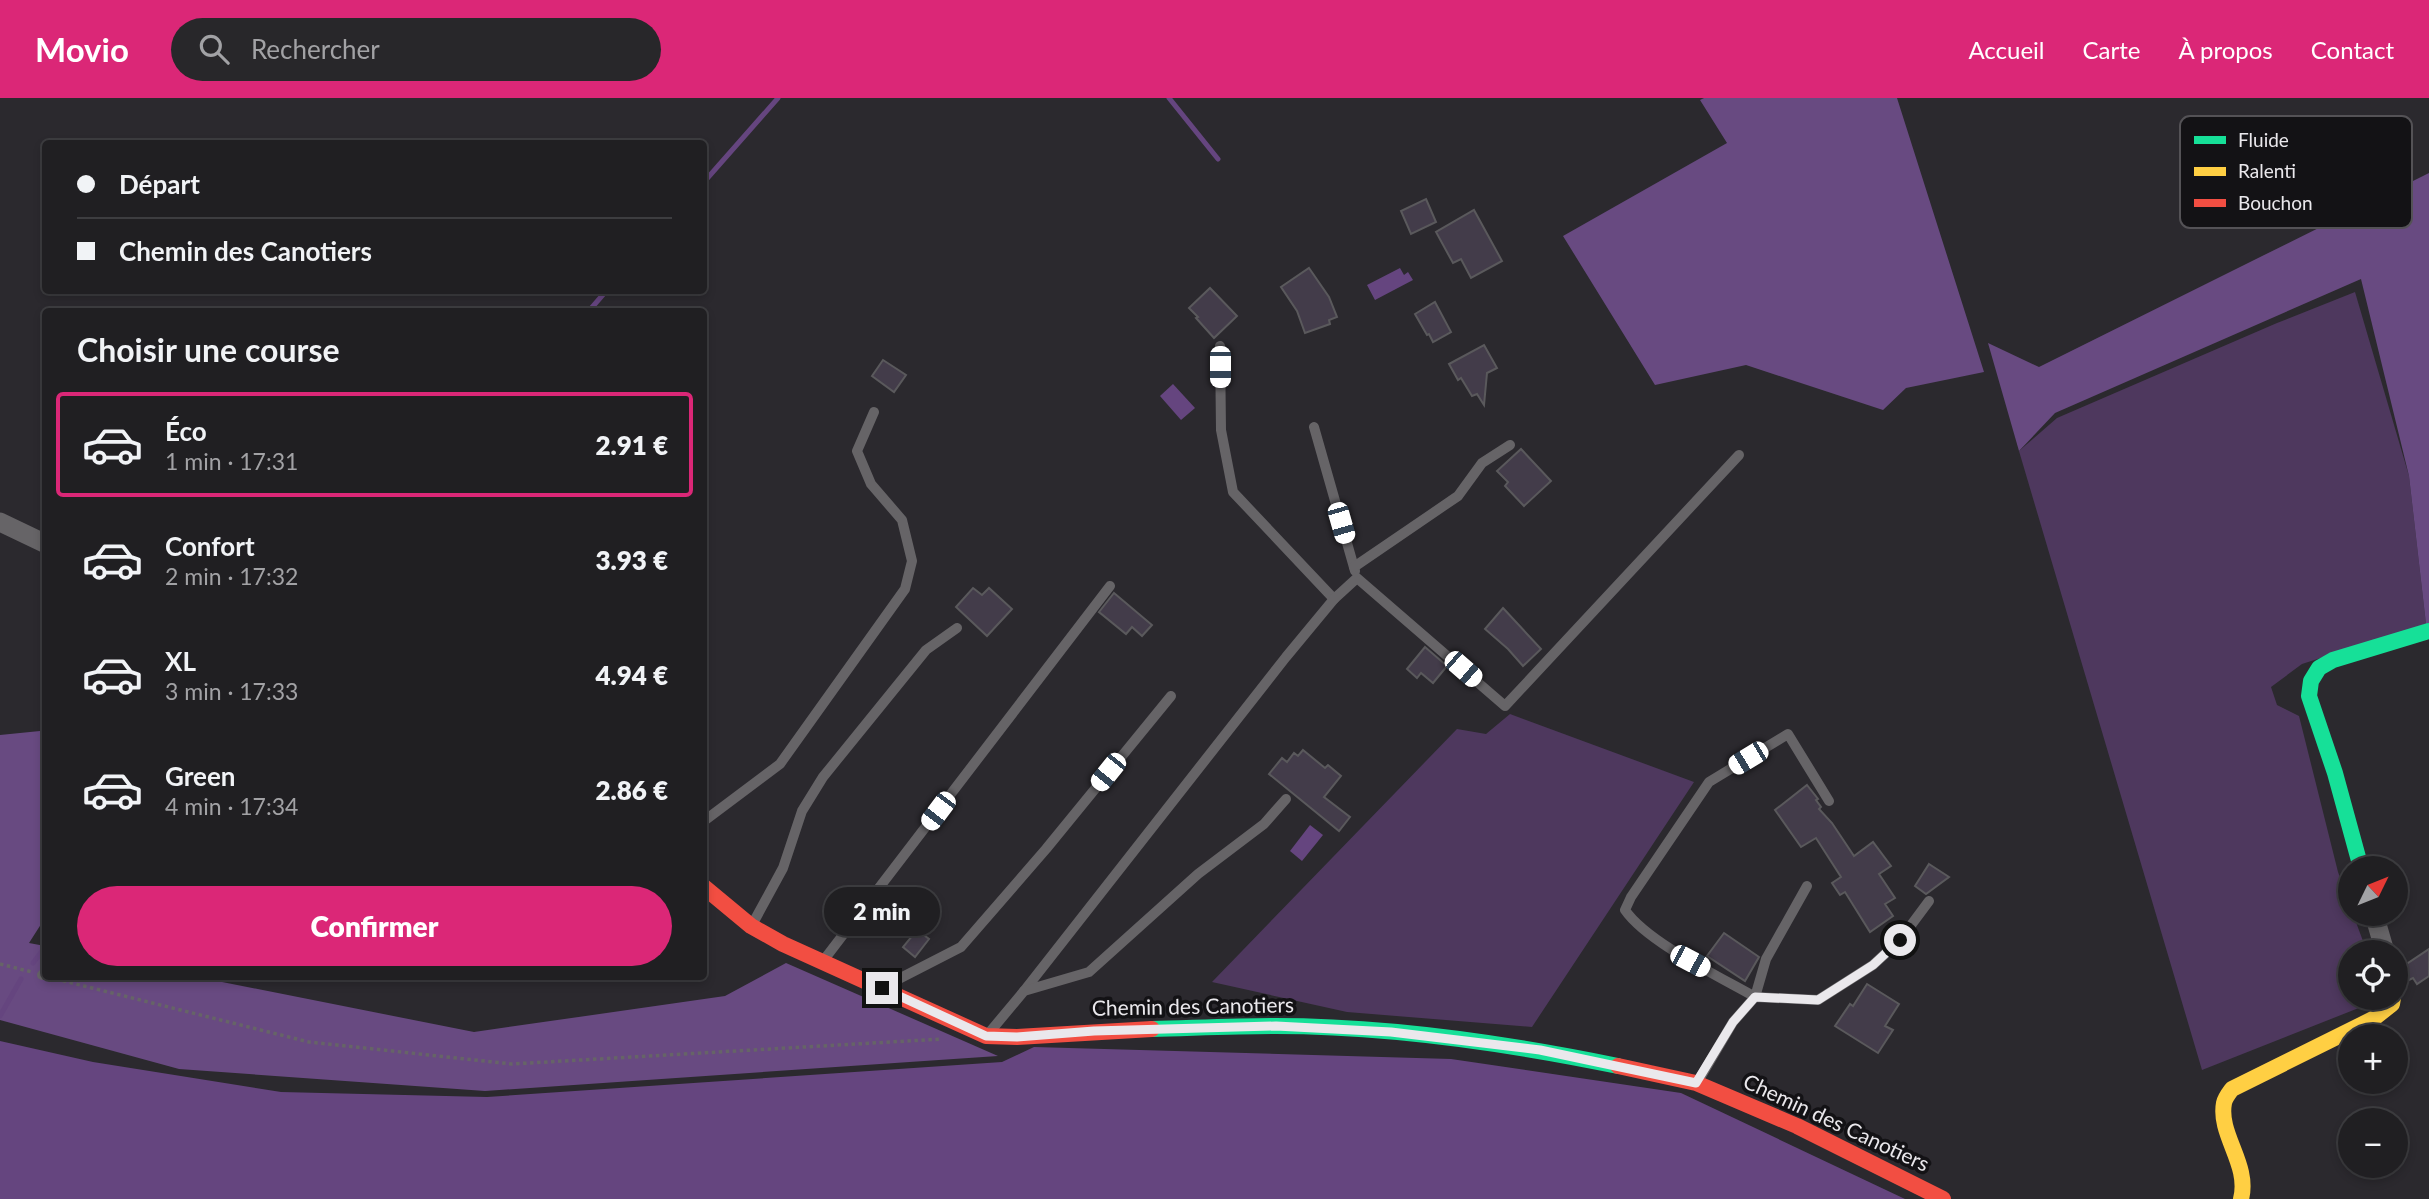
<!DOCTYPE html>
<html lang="fr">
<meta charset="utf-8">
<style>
body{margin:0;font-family:Lato,sans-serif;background:#28272a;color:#f1f3f6;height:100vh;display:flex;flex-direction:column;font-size:26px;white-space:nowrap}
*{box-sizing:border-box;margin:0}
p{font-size:23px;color:#a2a2a5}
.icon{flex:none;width:38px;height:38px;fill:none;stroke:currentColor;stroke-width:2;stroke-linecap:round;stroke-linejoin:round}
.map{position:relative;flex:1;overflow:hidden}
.drawer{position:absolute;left:42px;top:210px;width:665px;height:672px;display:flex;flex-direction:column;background:#201f22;border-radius:7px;box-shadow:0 4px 10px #0003,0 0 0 2px #3d3d40}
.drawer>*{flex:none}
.banner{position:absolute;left:42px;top:42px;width:665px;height:154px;border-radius:7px;box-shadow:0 4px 10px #0003,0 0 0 2px #3d3d40;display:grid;align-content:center;height:154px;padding:0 35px;background:#201f22}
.needle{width:46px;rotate:47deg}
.buttons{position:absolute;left:2338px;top:758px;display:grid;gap:14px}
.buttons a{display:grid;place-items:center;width:70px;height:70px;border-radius:50%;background:#201f22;box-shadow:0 4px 10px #0003,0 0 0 2px #3d3d40;font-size:35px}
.end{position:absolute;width:32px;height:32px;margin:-16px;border:9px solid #eae8ec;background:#111;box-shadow:0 0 0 4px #111}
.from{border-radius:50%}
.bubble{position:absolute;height:49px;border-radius:24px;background:#201f22;box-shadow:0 4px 10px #0003,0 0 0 2px #3d3d40;font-size:23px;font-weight:800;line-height:49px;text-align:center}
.car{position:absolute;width:21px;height:42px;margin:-21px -10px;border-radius:9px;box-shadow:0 0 5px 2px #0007;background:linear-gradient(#fff 24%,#345 0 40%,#fff 0 76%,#345 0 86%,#fff 0)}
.banner b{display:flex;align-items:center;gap:24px;height:66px;font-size:26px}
.banner b+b{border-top:2px solid #3d3d40}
.banner i{width:18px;height:18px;background:#f1f3f6}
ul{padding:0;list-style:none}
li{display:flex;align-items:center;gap:21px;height:105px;margin:0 14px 10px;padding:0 21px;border:4px solid transparent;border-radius:7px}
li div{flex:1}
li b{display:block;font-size:26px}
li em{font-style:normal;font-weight:800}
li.active{border-color:#db2777}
li>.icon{width:63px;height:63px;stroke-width:1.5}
h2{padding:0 35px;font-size:32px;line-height:84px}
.button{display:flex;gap:14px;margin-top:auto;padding:14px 35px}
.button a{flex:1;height:80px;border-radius:42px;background:#db2777;color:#fff;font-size:28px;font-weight:800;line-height:80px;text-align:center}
header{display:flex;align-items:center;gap:42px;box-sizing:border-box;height:98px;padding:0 35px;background:#db2777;color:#fff}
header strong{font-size:33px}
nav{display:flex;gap:38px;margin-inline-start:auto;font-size:24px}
.search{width:490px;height:63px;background:#28272a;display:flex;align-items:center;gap:18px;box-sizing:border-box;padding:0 24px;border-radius:38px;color:#a2a2a5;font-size:26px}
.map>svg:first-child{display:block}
.green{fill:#4e385e}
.forest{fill:#684a81}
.water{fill:#65457f}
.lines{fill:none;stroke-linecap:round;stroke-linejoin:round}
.stream{stroke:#65457f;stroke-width:5}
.building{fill:#433c4a;stroke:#5a595c;stroke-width:2}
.path{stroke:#666467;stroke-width:3.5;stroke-dasharray:3.5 3.5;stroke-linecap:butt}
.lane{stroke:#666467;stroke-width:10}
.street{stroke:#666467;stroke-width:19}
.fast{stroke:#16e098;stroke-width:16}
.slow{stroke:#ffcf43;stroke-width:16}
.jam{stroke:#f24e42;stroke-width:16}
.route{stroke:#eae8ec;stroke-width:9}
.labels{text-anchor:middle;stroke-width:7;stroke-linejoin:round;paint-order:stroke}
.street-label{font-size:21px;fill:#eae8ec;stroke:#131215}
.key{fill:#131215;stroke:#545256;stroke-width:2}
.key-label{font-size:19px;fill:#eae8ec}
</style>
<header>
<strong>Movio</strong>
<div class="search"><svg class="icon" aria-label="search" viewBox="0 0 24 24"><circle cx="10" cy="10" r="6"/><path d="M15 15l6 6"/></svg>Rechercher</div>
<nav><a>Accueil</a><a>Carte</a><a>À propos</a><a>Contact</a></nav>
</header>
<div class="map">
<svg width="2429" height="1101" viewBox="0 0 2429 1101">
<rect width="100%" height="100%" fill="#2b292e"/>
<g class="green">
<polygon points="2355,194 2409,378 2426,526 2302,566 2271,589 2277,607 2299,618 2338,774 2350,807 2350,816 2353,816 2367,854 2350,854 2350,900 2384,900 2202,972 2019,353 2057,320 2277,225"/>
<polygon points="1510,616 1694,684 1532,929 1347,914 1212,884 1457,631 1486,636"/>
</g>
<g class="forest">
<polygon points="1704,0 1897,0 1984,274 1906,290 1883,312 1746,267 1655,287 1563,138 1727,45 1700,2"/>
<polygon points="2429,75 2429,525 2426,526 2409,378 2361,181 2055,315 2019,353 1988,245 2039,269"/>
<polygon points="40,633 45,635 45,820 29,845 45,848 46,878 197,879 474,934 725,898 786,865 998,958 485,993 179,971 0,922 0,637"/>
</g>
<g class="water">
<polygon points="1400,170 1404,177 1408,174 1413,182 1375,202 1367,187"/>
<polygon points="1173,286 1195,310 1181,322 1160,298"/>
<polygon points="1310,727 1323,737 1302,763 1290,753"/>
<polygon points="0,943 93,964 281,994 487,999 1002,964 1034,949 1451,961 1681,995 1905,1101 0,1101"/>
</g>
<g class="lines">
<g class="stream">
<polyline points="1169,0 1218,61"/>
<polyline points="704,84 778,0"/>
<polyline points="588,214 607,192"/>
<polyline points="33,865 46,848"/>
<polyline points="0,918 21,881"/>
</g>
</g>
<g class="building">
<polygon points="1426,101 1436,124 1411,136 1401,113"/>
<polygon points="1474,112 1502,163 1471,180 1461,161 1453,165 1436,134"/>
<polygon points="1309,170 1329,199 1337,219 1329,222 1330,226 1305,235 1297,213 1281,189"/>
<polygon points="1210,190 1237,218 1214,240 1196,220 1198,219 1189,210"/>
<polygon points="1435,204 1451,234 1433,244 1429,236 1427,237 1415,216"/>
<polygon points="1484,247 1497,270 1487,275 1484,307 1477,296 1472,298 1461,280 1458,282 1449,266"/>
<polygon points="883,262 906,277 894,294 872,278"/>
<polygon points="1521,351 1551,383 1524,408 1505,388 1508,384 1497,373"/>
<polygon points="973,490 982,497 989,490 1012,511 987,538 956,509"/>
<polygon points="1114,495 1152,527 1142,538 1132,529 1126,536 1099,514"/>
<polygon points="1503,510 1541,551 1523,568 1508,551 1485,531"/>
<polygon points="1425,549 1447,568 1433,585 1421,575 1417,580 1407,571"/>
<polygon points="1303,652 1325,670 1328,667 1341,678 1324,699 1350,719 1339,733 1269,676 1282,660 1287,664 1294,655 1298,658"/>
<polygon points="1807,687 1818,701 1816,702 1821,709 1819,711 1832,725 1854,758 1873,744 1891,768 1879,776 1895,800 1885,806 1893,818 1870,834 1845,794 1840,797 1832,785 1841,779 1816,740 1801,749 1775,712"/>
<polygon points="1929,766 1949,779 1926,796 1915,788"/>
<polygon points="917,832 929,841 915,859 903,849"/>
<polygon points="1724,835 1759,859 1745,883 1707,858"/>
<polygon points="2429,851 2429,878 2417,886 2413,880 2407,883 2399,871"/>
<polygon points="1867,886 1899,906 1885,928 1893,932 1878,955 1835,928 1850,906 1853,908"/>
</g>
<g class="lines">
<g class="path">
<polyline points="0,866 32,874"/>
<polyline points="56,881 309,944 512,966 942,941"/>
</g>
<g class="lane">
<polyline points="1220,248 1221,332 1233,394 1334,501"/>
<polyline points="1314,329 1355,473"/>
<polyline points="1354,469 1458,398 1482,365 1510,347"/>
<polyline points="704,723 780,666 905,491 912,463 902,422 871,386 857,353 874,314"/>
<path d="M 1807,788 L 1766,861 L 1755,899 C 1720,879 1647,844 1625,812 L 1631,799 L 1709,684 L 1788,636 L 1829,703"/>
<polyline points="752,827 783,770 802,713 823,679 926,552 957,530"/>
<polyline points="823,863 1110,488"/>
<polyline points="42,877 46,873"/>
<polyline points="885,888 961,849 1046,751 1171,598"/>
<polyline points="1024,893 1286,559 1334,501 1357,480 1505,608 1739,357"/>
<polyline points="989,935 1024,893 1089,874 1198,776 1264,726 1286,701"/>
<polyline points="1697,985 1733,924 1755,899 1818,902 1873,867 1900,842 1929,803"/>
</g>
<g class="street">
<polyline points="0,424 46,446"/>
<polyline points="2374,816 2385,854"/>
</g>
<g class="fast">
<polyline points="2361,770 2335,675 2309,598 2311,583 2319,570 2333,562 2429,533"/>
<path d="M 1152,931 C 1193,930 1234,928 1275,928 C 1390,928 1506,945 1618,968"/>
</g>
<path class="slow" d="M 2241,1101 C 2250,1066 2218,1037 2224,1005 C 2225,1000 2229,995 2232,991 L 2373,921 L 2392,906 L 2393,900"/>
<g class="jam">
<polyline points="704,789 751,828 783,846 986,938 1017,939 1152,931"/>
<polyline points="1618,968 1696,985 1797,1028 1943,1101"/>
</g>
</g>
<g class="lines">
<polyline class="route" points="882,890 986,938 1017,939 1094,933 1276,928 1391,934 1540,952 1696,985 1733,924 1755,899 1818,902 1873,867 1900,842"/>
</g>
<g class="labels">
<g class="street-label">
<text transform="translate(1193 909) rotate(-1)" y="7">Chemin des Canotiers</text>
<text transform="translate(1836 1025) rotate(25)" y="7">Chemin des Canotiers</text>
</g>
</g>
<rect x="2180" y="18" width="232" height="112" rx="10" class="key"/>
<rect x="2194" y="38" width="32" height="8" fill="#16e098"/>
<rect x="2194" y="69" width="32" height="9" fill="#ffcf43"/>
<rect x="2194" y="101" width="32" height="8" fill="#f24e42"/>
<g class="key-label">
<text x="2238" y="49">Fluide</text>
<text x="2238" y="80">Ralenti</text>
<text x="2238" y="112">Bouchon</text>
</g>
</svg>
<div class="buttons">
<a><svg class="needle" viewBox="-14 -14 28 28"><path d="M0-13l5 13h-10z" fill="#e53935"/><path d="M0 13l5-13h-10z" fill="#a2a2a5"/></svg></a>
<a><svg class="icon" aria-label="locate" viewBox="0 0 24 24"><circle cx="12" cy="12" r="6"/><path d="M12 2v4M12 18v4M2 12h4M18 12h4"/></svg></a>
<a>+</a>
<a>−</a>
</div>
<i class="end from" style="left:1900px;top:842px"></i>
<i class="end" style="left:882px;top:890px"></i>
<div class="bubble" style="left:824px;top:789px;width:116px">2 min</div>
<i class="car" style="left:1220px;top:269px;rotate:180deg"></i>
<i class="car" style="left:1341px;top:425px;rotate:164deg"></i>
<i class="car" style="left:1463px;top:571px;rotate:131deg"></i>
<i class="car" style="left:1748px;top:660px;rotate:239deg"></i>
<i class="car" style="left:1108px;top:674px;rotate:219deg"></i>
<i class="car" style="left:938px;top:713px;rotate:217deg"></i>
<i class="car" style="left:1690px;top:863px;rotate:118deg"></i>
<div class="banner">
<b><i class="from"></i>Départ</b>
<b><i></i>Chemin des Canotiers</b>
</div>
<section class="drawer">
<h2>Choisir une course</h2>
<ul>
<li class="active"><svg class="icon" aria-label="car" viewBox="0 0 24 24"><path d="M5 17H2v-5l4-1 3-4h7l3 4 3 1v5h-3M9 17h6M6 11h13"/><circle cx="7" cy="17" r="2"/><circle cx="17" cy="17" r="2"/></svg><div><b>Éco</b><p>1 min · 17:31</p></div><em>2.91 €</em></li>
<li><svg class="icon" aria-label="car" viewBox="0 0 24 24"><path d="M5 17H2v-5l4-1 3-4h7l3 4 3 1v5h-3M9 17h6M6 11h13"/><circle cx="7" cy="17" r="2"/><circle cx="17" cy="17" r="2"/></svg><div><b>Confort</b><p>2 min · 17:32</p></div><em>3.93 €</em></li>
<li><svg class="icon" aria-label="car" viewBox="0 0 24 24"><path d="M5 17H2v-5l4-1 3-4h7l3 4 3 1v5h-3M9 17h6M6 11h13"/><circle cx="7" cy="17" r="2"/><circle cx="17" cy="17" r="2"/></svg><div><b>XL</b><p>3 min · 17:33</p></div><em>4.94 €</em></li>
<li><svg class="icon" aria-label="car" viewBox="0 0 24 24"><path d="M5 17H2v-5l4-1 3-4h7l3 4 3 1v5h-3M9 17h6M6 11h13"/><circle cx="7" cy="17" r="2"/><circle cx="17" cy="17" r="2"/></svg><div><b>Green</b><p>4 min · 17:34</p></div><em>2.86 €</em></li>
</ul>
<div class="button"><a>Confirmer</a></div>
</section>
</div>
